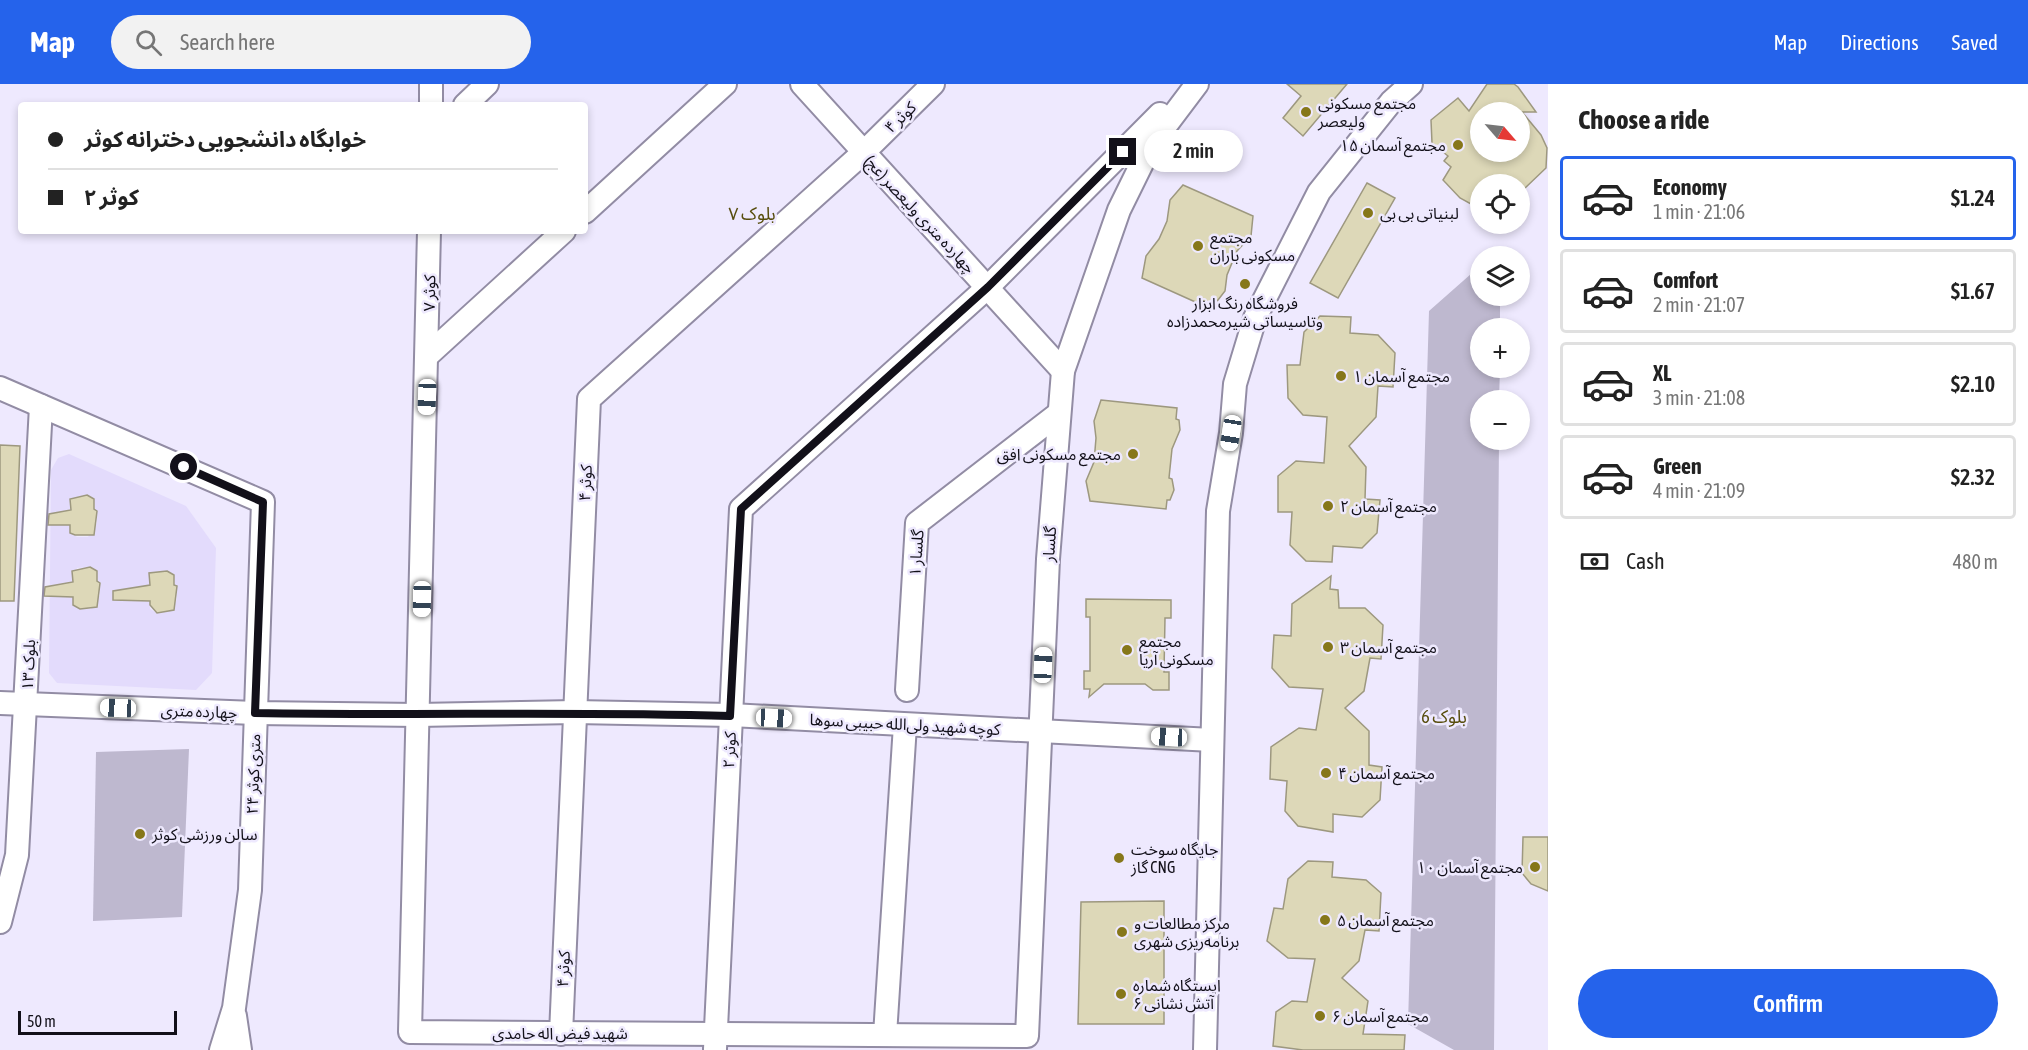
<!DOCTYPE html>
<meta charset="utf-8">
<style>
body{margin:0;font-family:"Asap Condensed","Noto Sans Arabic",sans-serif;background:#f2f2f2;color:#222;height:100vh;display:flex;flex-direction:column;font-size:22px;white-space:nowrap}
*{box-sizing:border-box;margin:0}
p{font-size:20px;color:#767676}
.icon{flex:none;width:33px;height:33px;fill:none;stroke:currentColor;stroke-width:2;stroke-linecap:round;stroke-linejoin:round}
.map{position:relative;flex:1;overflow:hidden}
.side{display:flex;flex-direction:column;background:#fff;width:480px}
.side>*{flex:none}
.hud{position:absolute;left:18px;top:18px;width:570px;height:132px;border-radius:6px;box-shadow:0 3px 9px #0003;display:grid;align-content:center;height:132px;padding:0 30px;background:#fff}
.needle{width:39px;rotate:118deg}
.tools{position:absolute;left:1470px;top:18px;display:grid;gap:12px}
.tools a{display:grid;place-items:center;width:60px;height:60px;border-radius:50%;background:#fff;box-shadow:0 3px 9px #0003;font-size:30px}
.scale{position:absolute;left:18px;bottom:15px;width:159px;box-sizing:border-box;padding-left:6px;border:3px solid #121019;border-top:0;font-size:16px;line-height:21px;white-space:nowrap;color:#121019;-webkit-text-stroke:4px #eee9fe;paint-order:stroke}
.end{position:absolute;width:27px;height:27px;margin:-14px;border:8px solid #121019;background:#fff;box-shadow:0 0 0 3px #fff}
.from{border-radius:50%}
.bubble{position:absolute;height:42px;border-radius:21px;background:#fff;box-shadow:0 3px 9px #0003;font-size:20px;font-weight:600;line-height:42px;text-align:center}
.car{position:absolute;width:18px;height:36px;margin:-18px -9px;border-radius:8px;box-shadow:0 0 4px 2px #0007;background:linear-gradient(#fff 24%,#345 0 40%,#fff 0 76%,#345 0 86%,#fff 0)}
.hud b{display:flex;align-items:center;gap:21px;height:57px;font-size:22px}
.hud b+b{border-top:2px solid #e0e0e0}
.hud i{width:15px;height:15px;background:#222}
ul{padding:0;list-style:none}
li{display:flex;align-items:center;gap:18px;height:84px;margin:0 12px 9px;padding:0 18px;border:3px solid #e0e0e0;border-radius:6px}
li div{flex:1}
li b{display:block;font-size:22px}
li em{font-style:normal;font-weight:600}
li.on{border-color:#2563eb}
li>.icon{width:54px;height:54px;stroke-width:1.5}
h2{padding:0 30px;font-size:27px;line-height:72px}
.pay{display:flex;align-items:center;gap:15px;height:66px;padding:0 30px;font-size:22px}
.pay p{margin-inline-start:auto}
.button{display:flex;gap:12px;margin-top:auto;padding:12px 30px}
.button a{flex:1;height:69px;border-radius:36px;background:#2563eb;color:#fff;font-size:24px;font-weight:600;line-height:69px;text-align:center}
header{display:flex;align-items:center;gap:36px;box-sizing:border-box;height:84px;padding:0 30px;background:#2563eb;color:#fff}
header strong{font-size:28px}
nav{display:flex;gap:33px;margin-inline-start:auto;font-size:21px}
.search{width:420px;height:54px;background:#f2f2f2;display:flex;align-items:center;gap:15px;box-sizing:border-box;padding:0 21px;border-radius:33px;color:#767676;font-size:22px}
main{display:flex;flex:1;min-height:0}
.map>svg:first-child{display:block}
.built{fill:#e3dbfc;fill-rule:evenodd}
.green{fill:#beb8cf}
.building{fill:#ddd8b8;stroke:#9d987f;stroke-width:1.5;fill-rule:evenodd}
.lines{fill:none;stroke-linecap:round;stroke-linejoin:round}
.minor-casing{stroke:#928ca4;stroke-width:26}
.minor{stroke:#fff;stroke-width:22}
.route{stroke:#121019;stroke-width:8}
.poi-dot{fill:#86771a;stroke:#eee9fe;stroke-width:2}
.labels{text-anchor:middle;stroke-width:5;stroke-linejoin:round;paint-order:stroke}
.poi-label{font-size:16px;fill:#121019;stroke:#eee9fe;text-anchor:start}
.street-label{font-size:16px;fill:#121019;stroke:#eee9fe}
.neighbourhood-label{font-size:18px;fill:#574d0d;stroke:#eee9fe}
</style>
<header>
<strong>Map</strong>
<div class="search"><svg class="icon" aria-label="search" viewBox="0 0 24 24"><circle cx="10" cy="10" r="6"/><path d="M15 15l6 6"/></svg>Search here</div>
<nav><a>Map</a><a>Directions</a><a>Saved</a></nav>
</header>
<main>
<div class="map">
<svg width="1548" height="966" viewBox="0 0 1548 966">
<rect width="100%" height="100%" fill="#eee9fe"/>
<path class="built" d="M 69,370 L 186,422 L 216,464 L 212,589 L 196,606 L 57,599 L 49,589 L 51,386 L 58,374 ZM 87,411 L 94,415 L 97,439 L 88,453 L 77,453 L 70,449 L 70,441 L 61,441 L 60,428 L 71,426 L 70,415 ZM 90,483 L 97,487 L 100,511 L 91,525 L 80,525 L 73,521 L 73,513 L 64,513 L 63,500 L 73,498 L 77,484 ZM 167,487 L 174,491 L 177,514 L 173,526 L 157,529 L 150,525 L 153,491 Z"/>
<g class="green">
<polygon points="1480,182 1480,212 1500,212 1500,244 1480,244 1480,284 1500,284 1499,316 1480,316 1480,356 1499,356 1494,966 1454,966 1408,940 1429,227"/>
<polygon points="189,665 182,833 93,837 96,668"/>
</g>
<g class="building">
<polygon points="1287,0 1347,0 1303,52 1283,34 1301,12"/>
<path d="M 1487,0 L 1514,0 L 1518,3 L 1536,28 L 1522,28 L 1541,51 L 1547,64 L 1546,84 L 1522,107 L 1520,100 L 1480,100 L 1480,125 L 1460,114 L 1443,96 L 1451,83 L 1444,77 L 1448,72 L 1432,59 L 1431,36 L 1458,14 L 1469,27 ZM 1480,28 L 1520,28 L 1520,68 L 1480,68 Z"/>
<polygon points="1367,99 1395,114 1338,214 1310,199"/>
<polygon points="1183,101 1253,132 1251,152 1237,167 1227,191 1225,207 1211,225 1142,194 1146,172 1159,155 1167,137 1170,116"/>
<polygon points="1320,232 1351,233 1350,249 1378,251 1395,269 1393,303 1378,302 1376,333 1349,362 1366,383 1365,415 1380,416 1377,449 1362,464 1333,462 1332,478 1306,477 1290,461 1292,428 1278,428 1278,392 1296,377 1324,379 1327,333 1303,331 1288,314 1287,281 1300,281 1304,248"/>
<polygon points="1101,316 1177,324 1176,335 1179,336 1180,346 1172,365 1169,394 1172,395 1174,406 1170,416 1167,416 1166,425 1090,417 1086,397 1094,378 1096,354 1094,337"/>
<polygon points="0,361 20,362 14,517 0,517"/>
<polygon points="87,411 94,415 94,425 97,427 94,451 75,451 70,449 70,441 48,441 49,430 71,426 70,415"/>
<polygon points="90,483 97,487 97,497 100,499 97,523 80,525 73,521 73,513 44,512 45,503 73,498 72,487"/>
<polygon points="167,487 174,491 174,501 177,502 174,526 157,529 150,521 150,517 113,516 113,507 150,501 149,489"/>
<polygon points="1331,492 1330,505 1338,506 1339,524 1365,524 1383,541 1381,575 1370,574 1364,607 1345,624 1369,647 1369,681 1382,683 1380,716 1362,733 1333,730 1333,748 1298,742 1285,727 1287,697 1270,695 1271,663 1299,644 1316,646 1323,605 1289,603 1272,584 1274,551 1291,552 1292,520"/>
<polygon points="1086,515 1171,516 1171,534 1165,534 1164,588 1169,588 1169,606 1153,606 1145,600 1104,600 1089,613 1090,605 1084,605 1084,587 1090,587 1090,533 1086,533"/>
<polygon points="1523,753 1548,753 1548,807 1531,800 1522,789"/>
<polygon points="1308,777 1333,778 1332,793 1366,796 1381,809 1379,847 1365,846 1359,877 1342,894 1368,917 1363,950 1405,951 1404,966 1303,966 1273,962 1276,928 1292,917 1307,918 1315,875 1288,874 1267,857 1274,824 1283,825 1288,795"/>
<polygon points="1164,817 1164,940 1078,940 1081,818"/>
</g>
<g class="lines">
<defs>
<g id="minor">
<polyline points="802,0 1063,287"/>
<polyline points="431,21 431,0"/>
<polyline points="465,21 487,0"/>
<polyline points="585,128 725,0"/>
<polyline points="429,147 410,948 1027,952 1048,475 1063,287 1119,126 1151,61 1197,0"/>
<polyline points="428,271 564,147"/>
<polyline points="0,304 263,418 250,806 234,924 221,966"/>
<polyline points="907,606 917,439 1058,330"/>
<polyline points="0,619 255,629 418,631 575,628 731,631 1212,656"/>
<polyline points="0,838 17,771 41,322"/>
<polyline points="235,932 240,966"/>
<polyline points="561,950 589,315 864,68 933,0"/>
<polyline points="885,951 905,641"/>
<polyline points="715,965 741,425 988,203 1160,30"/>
<polyline points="1205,966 1218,427 1231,349 1235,300 1255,234 1319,108 1391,18 1411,0"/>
</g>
</defs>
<use href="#minor" class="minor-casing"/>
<use href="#minor" class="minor"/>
</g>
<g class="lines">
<path class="route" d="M 184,383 L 263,418 L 255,629 C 413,632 572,627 730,632 L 741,425 L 988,203 L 1123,68"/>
</g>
<g class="poi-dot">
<circle cx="1306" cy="28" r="6"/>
<circle cx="1458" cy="61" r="6"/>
<circle cx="1368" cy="129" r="6"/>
<circle cx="1198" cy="162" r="6"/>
<circle cx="1245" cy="200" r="6"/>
<circle cx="1341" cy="292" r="6"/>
<circle cx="1133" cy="370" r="6"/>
<circle cx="1328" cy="422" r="6"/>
<circle cx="1328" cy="563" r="6"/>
<circle cx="1127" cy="566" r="6"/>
<circle cx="1326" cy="689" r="6"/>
<circle cx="140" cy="750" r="6"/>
<circle cx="1119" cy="774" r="6"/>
<circle cx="1535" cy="783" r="6"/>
<circle cx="1325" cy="836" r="6"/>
<circle cx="1122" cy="848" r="6"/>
<circle cx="1121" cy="910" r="6"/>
<circle cx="1320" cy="932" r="6"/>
</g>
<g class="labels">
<g class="poi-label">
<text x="1318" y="25">مجتمع مسکونی<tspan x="1318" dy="18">ولیعصر</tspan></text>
<text x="1446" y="67" text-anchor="end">مجتمع آسمان ۱۵</text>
<text x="1380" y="135">لبنیاتی بی بی</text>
<text x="1210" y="159">مجتمع<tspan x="1210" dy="18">مسکونی باران</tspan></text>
<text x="1245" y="225" text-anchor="middle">فروشگاه رنگ ابزار<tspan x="1245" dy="18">وتاسیساتی شیرمحمدزاده</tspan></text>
<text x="1353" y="298">مجتمع آسمان ۱</text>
<text x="1121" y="376" text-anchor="end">مجتمع مسکونی افق</text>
<text x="1340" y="428">مجتمع آسمان ۲</text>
<text x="1139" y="563">مجتمع<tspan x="1139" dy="18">مسکونی آریا</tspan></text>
<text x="1340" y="569">مجتمع آسمان ۳</text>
<text x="1338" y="695">مجتمع آسمان ۴</text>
<text x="152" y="756">سالن ورزشی کوثر</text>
<text x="1131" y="771">جایگاه سوخت<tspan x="1131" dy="18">گاز CNG</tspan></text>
<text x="1523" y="789" text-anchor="end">مجتمع آسمان ۱۰</text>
<text x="1337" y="842">مجتمع آسمان ۵</text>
<text x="1134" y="845">مرکز مطالعات و<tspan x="1134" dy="18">برنامه‌ریزی شهری</tspan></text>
<text x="1133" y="907">ایستگاه شماره<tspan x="1133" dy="18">۶ آتش نشانی</tspan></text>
<text x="1332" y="938">مجتمع آسمان ۶</text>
</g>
<g class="street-label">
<text transform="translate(900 33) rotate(-44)" y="6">کوثر ۴</text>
<text transform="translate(920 130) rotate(47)" y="6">چهارده متری ولیعصر (عج)</text>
<text transform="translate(429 209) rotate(-89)" y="6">کوثر ۷</text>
<text transform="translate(585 399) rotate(-87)" y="6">کوثر ۴</text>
<text transform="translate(1049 460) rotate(-86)" y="6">گلسار</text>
<text transform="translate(916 469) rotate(-86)" y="6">گلسار ۱</text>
<text transform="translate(28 581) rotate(-87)" y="6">بلوک ۱۳</text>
<text transform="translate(199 627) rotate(2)" y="6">چهارده متری</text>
<text transform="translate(905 640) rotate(3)" y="6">کوچه شهید ولی‌الله حبیبی سوها</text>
<text transform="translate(729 666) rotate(-87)" y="6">کوثر ۲</text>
<text transform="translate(253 690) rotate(-88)" y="6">۲۴ متری کوثر</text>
<text transform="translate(563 885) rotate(-87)" y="6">کوثر ۴</text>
<text x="560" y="955">شهید فیض اله حامدی</text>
</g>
<g class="neighbourhood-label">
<text x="752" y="136">بلوک ۷</text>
<text x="1444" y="639">بلوک 6</text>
</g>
</g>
</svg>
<div class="tools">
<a><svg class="needle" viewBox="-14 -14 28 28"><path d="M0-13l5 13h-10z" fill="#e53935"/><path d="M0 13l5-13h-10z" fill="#767676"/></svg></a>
<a><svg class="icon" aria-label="locate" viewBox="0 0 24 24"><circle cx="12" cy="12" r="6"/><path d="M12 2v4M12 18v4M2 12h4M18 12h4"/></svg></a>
<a><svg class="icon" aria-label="layers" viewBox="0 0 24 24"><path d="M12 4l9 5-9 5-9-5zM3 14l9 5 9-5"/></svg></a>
<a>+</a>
<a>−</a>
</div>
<div class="scale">50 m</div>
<i class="end from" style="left:184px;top:383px"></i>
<i class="end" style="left:1123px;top:68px"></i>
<div class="bubble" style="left:1144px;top:46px;width:99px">2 min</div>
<i class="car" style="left:427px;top:313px;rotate:182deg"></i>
<i class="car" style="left:1231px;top:349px;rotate:189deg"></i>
<i class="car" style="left:422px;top:515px;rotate:181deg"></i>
<i class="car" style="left:1043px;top:581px;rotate:2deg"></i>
<i class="car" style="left:118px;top:624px;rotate:272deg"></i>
<i class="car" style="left:774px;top:634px;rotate:93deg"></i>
<i class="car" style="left:1169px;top:653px;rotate:273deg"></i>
<div class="hud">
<b><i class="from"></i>خوابگاه دانشجویی دخترانه کوثر</b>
<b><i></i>کوثر ۲</b>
</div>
</div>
<section class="side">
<h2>Choose a ride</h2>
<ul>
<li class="on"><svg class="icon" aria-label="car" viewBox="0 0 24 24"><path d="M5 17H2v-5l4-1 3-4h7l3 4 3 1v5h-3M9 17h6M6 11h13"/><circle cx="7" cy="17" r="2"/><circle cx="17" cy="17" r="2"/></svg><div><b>Economy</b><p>1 min · 21:06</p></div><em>$1.24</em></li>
<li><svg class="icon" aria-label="car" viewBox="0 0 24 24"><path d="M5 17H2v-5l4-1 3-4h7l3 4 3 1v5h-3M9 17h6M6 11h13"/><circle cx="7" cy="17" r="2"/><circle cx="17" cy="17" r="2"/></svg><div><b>Comfort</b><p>2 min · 21:07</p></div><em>$1.67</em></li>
<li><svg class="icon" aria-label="car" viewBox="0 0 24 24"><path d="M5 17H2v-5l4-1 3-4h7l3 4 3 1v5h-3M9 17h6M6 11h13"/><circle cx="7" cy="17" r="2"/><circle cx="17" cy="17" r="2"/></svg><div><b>XL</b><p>3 min · 21:08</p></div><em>$2.10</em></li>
<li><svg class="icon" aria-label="car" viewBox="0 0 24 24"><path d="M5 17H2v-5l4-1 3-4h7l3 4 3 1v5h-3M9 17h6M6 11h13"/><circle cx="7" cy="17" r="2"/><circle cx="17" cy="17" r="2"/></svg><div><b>Green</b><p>4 min · 21:09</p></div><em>$2.32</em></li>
</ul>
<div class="pay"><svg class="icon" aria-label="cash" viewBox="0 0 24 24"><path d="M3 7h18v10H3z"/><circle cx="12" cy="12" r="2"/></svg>Cash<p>480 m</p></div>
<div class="button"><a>Confirm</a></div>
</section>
</main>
